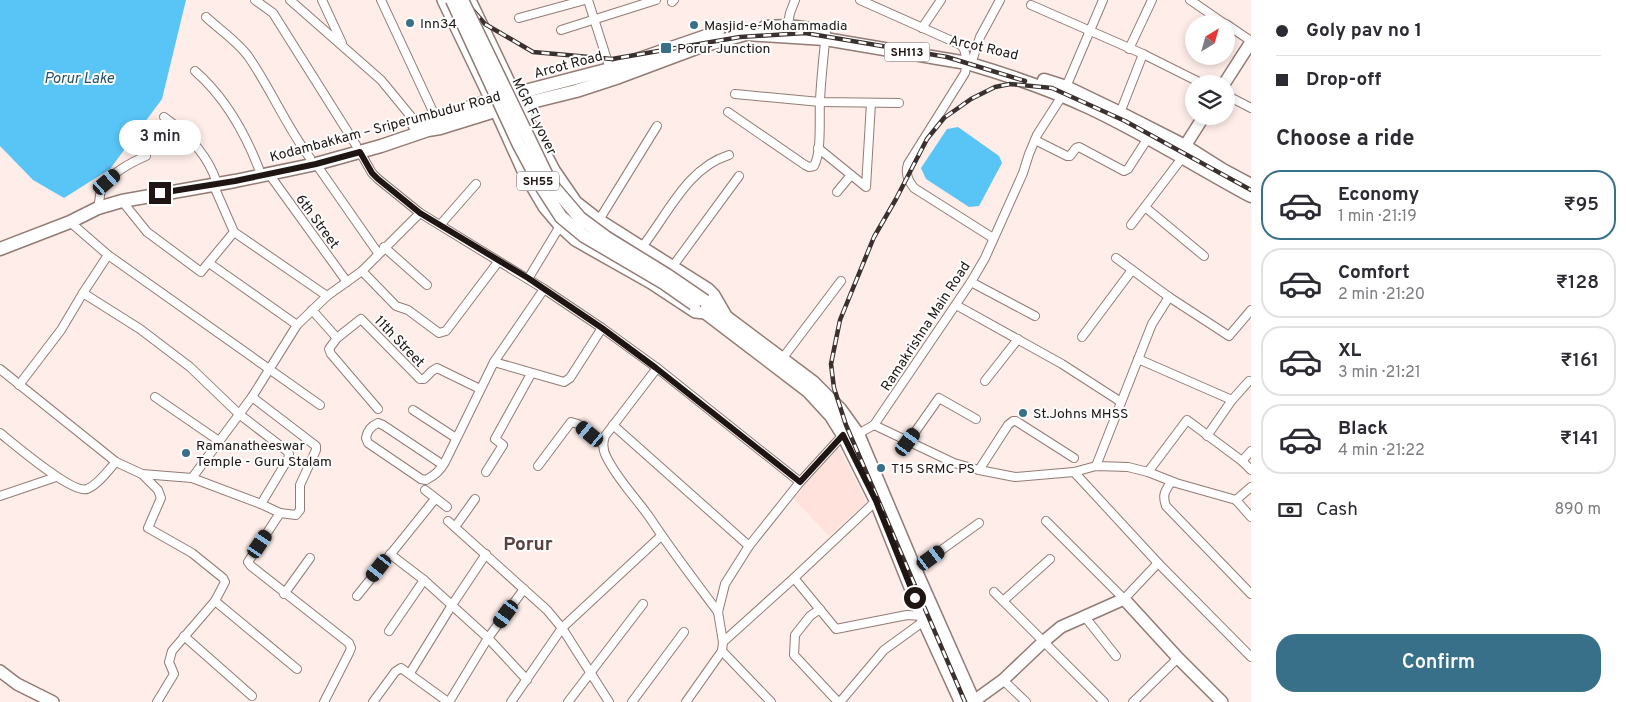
<!DOCTYPE html>
<meta charset="utf-8">
<style>
body{margin:0;font-family:Overpass,sans-serif;background:#f7f7f7;color:#2b2b33;height:100vh;display:flex;flex-direction:column;font-size:19px;white-space:nowrap}
*{box-sizing:border-box;margin:0}
p{font-size:16px;color:#7c7c81}
.icon{flex:none;width:28px;height:28px;fill:none;stroke:currentColor;stroke-width:2;stroke-linecap:round;stroke-linejoin:round}
.map{position:relative;flex:1;overflow:hidden}
.side{display:flex;flex-direction:column;background:#fff;width:375px}
.side>*{flex:none}
.banner{display:grid;align-content:center;height:110px;padding:0 25px;background:#fff}
.needle{width:32px;rotate:37deg}
.tools{position:absolute;left:1185px;top:15px;display:grid;gap:10px}
.tools a{display:grid;place-items:center;width:50px;height:50px;border-radius:50%;background:#fff;box-shadow:0 2px 8px #0003;font-size:25px}
.end{position:absolute;width:22px;height:22px;margin:-11px;border:6px solid #1f1614;background:#fff;box-shadow:0 0 0 2px #fff}
.from{border-radius:50%}
.bubble{position:absolute;height:35px;border-radius:18px;background:#fff;box-shadow:0 2px 8px #0003;font-size:16px;font-weight:600;line-height:35px;text-align:center}
.car{position:absolute;width:15px;height:30px;margin:-15px -8px;border-radius:6px;box-shadow:0 0 4px 1px #0007;background:linear-gradient(#222 24%,#8ab4d8 0 40%,#222 0 76%,#8ab4d8 0 86%,#222 0)}
.banner b{display:flex;align-items:center;gap:18px;height:48px;font-size:19px}
.banner b+b{border-top:1px solid #e1e1e2}
.banner i{width:12px;height:12px;background:#2b2b33}
ul{padding:0;list-style:none}
li{display:flex;align-items:center;gap:15px;height:70px;margin:0 10px 8px;padding:0 15px;border:2px solid #e1e1e2;border-radius:20px}
li div{flex:1}
li b{display:block;font-size:19px}
li em{font-style:normal;font-weight:600}
li.selected{border-color:#38708a}
li>.icon{width:45px;height:45px;stroke-width:1.5}
h2{padding:0 25px;font-size:22px;line-height:60px}
.pay{display:flex;align-items:center;gap:12px;height:55px;padding:0 25px;font-size:19px}
.pay p{margin-inline-start:auto}
.button{display:flex;gap:10px;margin-top:auto;padding:10px 25px}
.button a{flex:1;height:58px;border-radius:20px;background:#38708a;color:#fff;font-size:20px;font-weight:600;line-height:58px;text-align:center}
main{display:flex;flex:1;min-height:0}
.map>svg:first-child{display:block}
.built{fill:#ffe2db}
.water{fill:#59c5f7}
.lines{fill:none;stroke-linecap:round;stroke-linejoin:round}
.street-casing{stroke:#937b75;stroke-width:10}
.secondary-casing{stroke:#937b75;stroke-width:14}
.primary-casing{stroke:#937b75;stroke-width:15}
.street{stroke:#fff;stroke-width:8}
.secondary{stroke:#fff;stroke-width:11}
.primary{stroke:#fff;stroke-width:12}
.rail-casing{stroke:#3a302e;stroke-width:4.5}
.rail{stroke:#fefefe;stroke-width:2.5;stroke-dasharray:8;stroke-linecap:butt}
.primary-bridge-casing{stroke:#937b75;stroke-width:15;stroke-linecap:butt}
.primary-bridge{stroke:#fff;stroke-width:12}
.route{stroke:#1f1614;stroke-width:6}
.poi-dot{fill:#38708a;stroke:#fefefe;stroke-width:2}
.labels{text-anchor:middle;stroke-width:4;stroke-linejoin:round;paint-order:stroke}
.shield{fill:#fefefe;stroke:#625c5a;stroke-width:1}
.shield-label{font-size:12px;font-weight:bold;fill:#1f1614}
.poi-label{font-size:14px;fill:#1f1614;stroke:#fefefe;text-anchor:start}
.street-label{font-size:14px;fill:#1f1614;stroke:#fefefe}
.water-label{font-size:15px;font-style:italic;fill:#255267;stroke:#fefefe}
.district-label{font-size:19px;font-weight:bold;fill:#58413d;stroke:#fefefe}
</style>
<main>
<div class="map">
<svg width="1251" height="702" viewBox="0 0 1251 702">
<rect width="100%" height="100%" fill="#feede9"/>
<polygon class="built" points="838,446 866,502 829,536 792,497"/>
<g class="water">
<polygon points="0,0 186,0 162,99 110,169 64,198 33,180 0,146"/>
<polygon points="958,127 999,156 1002,163 979,206 969,207 926,179 921,168 947,129"/>
</g>
<g class="lines">
<defs>
<g id="street">
<polyline points="255,0 273,13 356,145"/>
<polyline points="290,0 381,80 418,125"/>
<polyline points="322,0 342,43"/>
<polyline points="381,0 436,118"/>
<polyline points="588,0 610,69"/>
<polyline points="860,0 961,45 964,49 966,57"/>
<polyline points="1190,0 1225,24"/>
<polyline points="672,2 674,0"/>
<polyline points="1031,5 1143,54 1203,84"/>
<path d="M 206,17 C 220,30 237,41 248,56 C 271,89 286,126 310,158"/>
<polyline points="519,18 585,0"/>
<polyline points="1226,24 1251,41"/>
<polyline points="922,28 941,0"/>
<polyline points="787,29 790,13 795,0"/>
<polyline points="561,30 656,0"/>
<polyline points="1129,49 1152,0"/>
<polyline points="973,58 980,37 1000,0"/>
<path d="M 967,63 L 965,73 L 908,164 C 905,174 908,180 914,188 L 993,238"/>
<path d="M 195,71 C 225,97 245,133 259,169"/>
<polyline points="1066,87 1103,0"/>
<polyline points="735,94 820,102 899,103"/>
<polyline points="1226,95 1251,108"/>
<path d="M 728,112 L 805,165 L 809,167 L 814,166 C 822,151 819,119 820,101 C 821,77 824,54 826,31"/>
<polyline points="1120,113 1143,54"/>
<path d="M 164,117 C 188,134 208,155 217,183"/>
<polyline points="1035,140 1067,156 1070,156 1076,148 1079,147 1124,171 1128,169 1148,138"/>
<polyline points="818,148 866,187 871,103"/>
<polyline points="360,152 372,173 378,179 420,213 544,289 602,328 657,368 800,482"/>
<polyline points="316,164 378,253"/>
<polyline points="269,174 347,282"/>
<polyline points="213,184 234,232 327,296"/>
<polyline points="837,192 851,175"/>
<polyline points="122,201 147,232 201,272 234,232"/>
<path d="M 99,202 C 100,198 100,193 101,190 C 107,175 132,162 146,156"/>
<polyline points="1145,207 1204,256"/>
<polyline points="599,220 657,126"/>
<polyline points="70,222 108,255 320,405"/>
<polyline points="440,225 476,184"/>
<polyline points="1131,225 1182,158"/>
<polyline points="384,247 427,285"/>
<path d="M 642,247 C 668,214 687,168 729,155"/>
<polyline points="108,255 83,293 140,329 190,367 239,414 287,451 289,454 288,459 261,504"/>
<polyline points="1116,258 1169,297 1229,336 1251,310"/>
<polyline points="209,263 297,325"/>
<polyline points="673,266 739,176"/>
<polyline points="362,271 396,306 408,310 439,333 446,331 498,262"/>
<polyline points="528,279 560,226"/>
<polyline points="971,282 1035,316"/>
<polyline points="956,305 1062,364 1121,402"/>
<polyline points="312,310 337,338"/>
<polyline points="1082,337 1132,270"/>
<polyline points="782,359 841,281"/>
<polyline points="1138,359 1232,400"/>
<polyline points="494,362 564,382 570,378 602,328"/>
<path d="M 657,368 L 605,436 C 602,444 603,451 607,458 C 618,480 636,498 650,518 C 671,550 695,581 718,612"/>
<polyline points="0,369 116,462 142,474 192,478 261,504 280,513 296,515 300,510 300,485 316,450 316,446 252,397"/>
<polyline points="985,381 1018,339"/>
<polyline points="19,385 61,330 83,293"/>
<polyline points="155,397 219,441"/>
<polyline points="378,409 331,354 329,349 337,338 361,319 420,379 424,379 432,371 437,368 480,389"/>
<polyline points="413,410 456,438"/>
<polyline points="613,425 749,546"/>
<polyline points="874,425 954,463 979,470 1015,477 1074,472 1096,466 1128,467 1148,472 1176,483 1236,500"/>
<path d="M 0,433 C 14,444 72,494 87,489 C 98,485 108,470 116,462"/>
<polyline points="858,434 874,425 971,282 985,258 1023,173 1029,154 1037,135 1062,96"/>
<polyline points="1207,436 1232,400 1249,381"/>
<polyline points="908,442 939,398 976,419"/>
<polyline points="1242,461 1251,451"/>
<path d="M 443,465 L 383,425 L 378,423 C 371,426 367,431 366,438 L 368,443 L 421,479 L 426,480 C 435,475 440,471 445,462 L 494,362 L 544,289"/>
<polyline points="538,466 571,422 578,424 602,444"/>
<polyline points="1096,466 1152,324 1169,297"/>
<polyline points="979,470 1008,425 1013,421 1016,421 1074,458"/>
<polyline points="486,472 503,445 495,439 531,374"/>
<polyline points="1074,472 1158,563 1251,657"/>
<polyline points="1148,472 1187,420 1242,461 1251,470"/>
<polyline points="142,474 158,490 161,498 148,528 192,553 223,578 225,582 215,601 172,651 169,662 174,674 157,702"/>
<polyline points="192,478 252,397 297,325 327,296 362,271 420,213"/>
<path d="M 1171,482 C 1165,491 1162,495 1166,506 L 1251,594"/>
<polyline points="425,490 447,507"/>
<polyline points="0,496 56,477"/>
<polyline points="1236,500 1251,517"/>
<polyline points="1236,500 1251,487"/>
<polyline points="280,513 248,562 251,566 349,643 351,648 349,653 324,702"/>
<polyline points="448,521 547,610 562,628 609,702"/>
<polyline points="1046,521 1124,599 1158,563"/>
<polyline points="455,527 475,499"/>
<polyline points="390,554 424,580 488,638 527,680"/>
<polyline points="915,569 979,523"/>
<polyline points="794,578 836,629 907,615 923,616"/>
<polyline points="994,592 1104,702"/>
<polyline points="284,594 310,558"/>
<polyline points="357,596 435,499"/>
<polyline points="215,601 297,669"/>
<polyline points="1003,601 1050,559"/>
<polyline points="820,609 810,616 795,635 794,655 838,702"/>
<polyline points="1085,617 1116,656"/>
<polyline points="389,631 424,580"/>
<polyline points="184,636 252,696"/>
<polyline points="723,642 794,578 876,501"/>
<polyline points="410,673 452,605 486,554"/>
<polyline points="1003,680 1026,702"/>
<polyline points="373,702 395,672 401,668 448,702"/>
<polyline points="449,702 488,638 524,589"/>
<polyline points="511,702 562,628 661,536"/>
<polyline points="568,702 643,604"/>
<polyline points="632,702 684,632"/>
<polyline points="686,702 722,651"/>
<polyline points="771,702 722,651 723,642 718,612 725,584 749,546 800,482 843,435"/>
<polyline points="840,702 884,650 924,621"/>
<polyline points="1133,702 1178,658"/>
</g>
<g id="secondary">
<polyline points="443,0 491,100 524,173 544,207 560,226 575,240 651,283 695,312 706,313"/>
<polyline points="470,0 520,105 554,170 576,202 599,220 708,289 714,295 725,314"/>
<polyline points="1224,84 1251,42"/>
<polyline points="1185,146 1204,116"/>
<polyline points="0,671 17,684 53,702"/>
<polyline points="974,701 1003,680 1043,642 1061,627 1124,599 1178,658 1222,702"/>
</g>
<g id="primary">
<polyline points="765,27 788,26 818,30"/>
<polyline points="1044,80 1066,87 1120,113 1185,146 1223,170 1251,185"/>
<polyline points="415,126 491,100 610,69 718,32"/>
<path d="M 0,249 L 70,222 L 98,208 L 122,201 L 235,181 L 316,164 L 381,146 L 428,130 L 440,128 L 495,111 L 576,91 L 619,77 L 702,46 L 746,34 L 825,39 L 967,63 C 1008,75 1049,89 1088,107 C 1144,133 1197,167 1251,196"/>
<polyline points="705,301 813,382 840,409 858,434 915,569 974,702"/>
<polyline points="694,304 808,391 831,416 843,435 876,501 924,621 961,702"/>
</g>
</defs>
<use href="#street" class="street-casing"/>
<use href="#secondary" class="secondary-casing"/>
<use href="#primary" class="primary-casing"/>
<use href="#street" class="street"/>
<use href="#secondary" class="secondary"/>
<use href="#primary" class="primary"/>
<defs>
<g id="rail">
<polyline points="464,0 485,24 533,52 612,59 740,37 805,33 947,57 1025,81"/>
<polyline points="965,702 846,425 834,388 831,364 840,320 874,237 896,199 927,139 944,118 971,99 995,87 1010,84 1052,88 1125,121 1251,190"/>
</g>
</defs>
<use href="#rail" class="rail-casing"/>
<use href="#rail" class="rail"/>
<defs>
<g id="primary-bridge">
<polyline points="452,0 519,145 541,186 561,217 584,236 664,283 694,304"/>
<polyline points="462,0 551,184 580,218 607,238 667,275 705,301"/>
</g>
</defs>
<use href="#primary-bridge" class="primary-bridge-casing"/>
<use href="#primary-bridge" class="primary-bridge"/>
</g>
<g class="lines">
<polyline class="route" points="160,193 235,181 316,164 360,152 372,173 378,179 420,213 528,278 602,328 656,368 800,482 843,435 876,501 915,598"/>
</g>
<g class="poi-dot">
<circle cx="410" cy="23" r="5"/>
<circle cx="694" cy="25" r="5"/>
<rect x="660" y="42" width="12" height="12" rx="2.5"/>
<circle cx="1023" cy="413" r="5"/>
<circle cx="186" cy="453" r="5"/>
<circle cx="881" cy="468" r="5"/>
</g>
<g class="labels">
<g class="shield">
<rect x="884.5" y="42.5" width="45" height="19" rx="4"/>
<rect x="517" y="171.5" width="42" height="19" rx="4"/>
</g>
<g class="shield-label">
<text x="907" y="56">SH113</text>
<text x="538" y="185">SH55</text>
</g>
<g class="poi-label">
<text x="420" y="28">Inn34</text>
<text x="704" y="30">Masjid-e-Mohammadia</text>
<text x="677" y="53">Porur Junction</text>
<text x="1033" y="418">St.Johns MHSS</text>
<text x="196" y="450">Ramanatheeswar<tspan x="196" dy="16">Temple - Guru Stalam</tspan></text>
<text x="891" y="473">T15 SRMC PS</text>
</g>
<g class="street-label">
<text transform="translate(984 47) rotate(13)" y="5">Arcot Road</text>
<text transform="translate(568 64) rotate(-15)" y="5">Arcot Road</text>
<text transform="translate(535 116) rotate(64)" y="5">MGR FLyover</text>
<text transform="translate(385 126) rotate(-15)" y="5">Kodambakkam – Sriperumbudur Road</text>
<text transform="translate(318 221) rotate(54)" y="5">6th Street</text>
<text transform="translate(925 326) rotate(-57)" y="5">Ramakrishna Main Road</text>
<text transform="translate(400 341) rotate(46)" y="5">11th Street</text>
</g>
<g class="water-label">
<text x="79" y="83">Porur Lake</text>
</g>
<g class="district-label">
<text x="528" y="550">Porur</text>
</g>
</g>
</svg>
<div class="tools">
<a><svg class="needle" viewBox="-14 -14 28 28"><path d="M0-13l5 13h-10z" fill="#e53935"/><path d="M0 13l5-13h-10z" fill="#7c7c81"/></svg></a>
<a><svg class="icon" aria-label="layers" viewBox="0 0 24 24"><path d="M12 4l9 5-9 5-9-5zM3 14l9 5 9-5"/></svg></a>
</div>
<i class="end from" style="left:915px;top:598px"></i>
<i class="end" style="left:160px;top:193px"></i>
<div class="bubble" style="left:119px;top:120px;width:82px">3 min</div>
<i class="car" style="left:107px;top:182px;rotate:49deg"></i>
<i class="car" style="left:590px;top:434px;rotate:310deg"></i>
<i class="car" style="left:908px;top:442px;rotate:36deg"></i>
<i class="car" style="left:260px;top:544px;rotate:34deg"></i>
<i class="car" style="left:931px;top:558px;rotate:54deg"></i>
<i class="car" style="left:379px;top:568px;rotate:218deg"></i>
<i class="car" style="left:506px;top:614px;rotate:216deg"></i>
</div>
<section class="side">
<div class="banner">
<b><i class="from"></i>Goly pav no 1</b>
<b><i></i>Drop-off</b>
</div>
<h2>Choose a ride</h2>
<ul>
<li class="selected"><svg class="icon" aria-label="car" viewBox="0 0 24 24"><path d="M5 17H2v-5l4-1 3-4h7l3 4 3 1v5h-3M9 17h6M6 11h13"/><circle cx="7" cy="17" r="2"/><circle cx="17" cy="17" r="2"/></svg><div><b>Economy</b><p>1 min · 21:19</p></div><em>₹95</em></li>
<li><svg class="icon" aria-label="car" viewBox="0 0 24 24"><path d="M5 17H2v-5l4-1 3-4h7l3 4 3 1v5h-3M9 17h6M6 11h13"/><circle cx="7" cy="17" r="2"/><circle cx="17" cy="17" r="2"/></svg><div><b>Comfort</b><p>2 min · 21:20</p></div><em>₹128</em></li>
<li><svg class="icon" aria-label="car" viewBox="0 0 24 24"><path d="M5 17H2v-5l4-1 3-4h7l3 4 3 1v5h-3M9 17h6M6 11h13"/><circle cx="7" cy="17" r="2"/><circle cx="17" cy="17" r="2"/></svg><div><b>XL</b><p>3 min · 21:21</p></div><em>₹161</em></li>
<li><svg class="icon" aria-label="car" viewBox="0 0 24 24"><path d="M5 17H2v-5l4-1 3-4h7l3 4 3 1v5h-3M9 17h6M6 11h13"/><circle cx="7" cy="17" r="2"/><circle cx="17" cy="17" r="2"/></svg><div><b>Black</b><p>4 min · 21:22</p></div><em>₹141</em></li>
</ul>
<div class="pay"><svg class="icon" aria-label="cash" viewBox="0 0 24 24"><path d="M3 7h18v10H3z"/><circle cx="12" cy="12" r="2"/></svg>Cash<p>890 m</p></div>
<div class="button"><a>Confirm</a></div>
</section>
</main>
